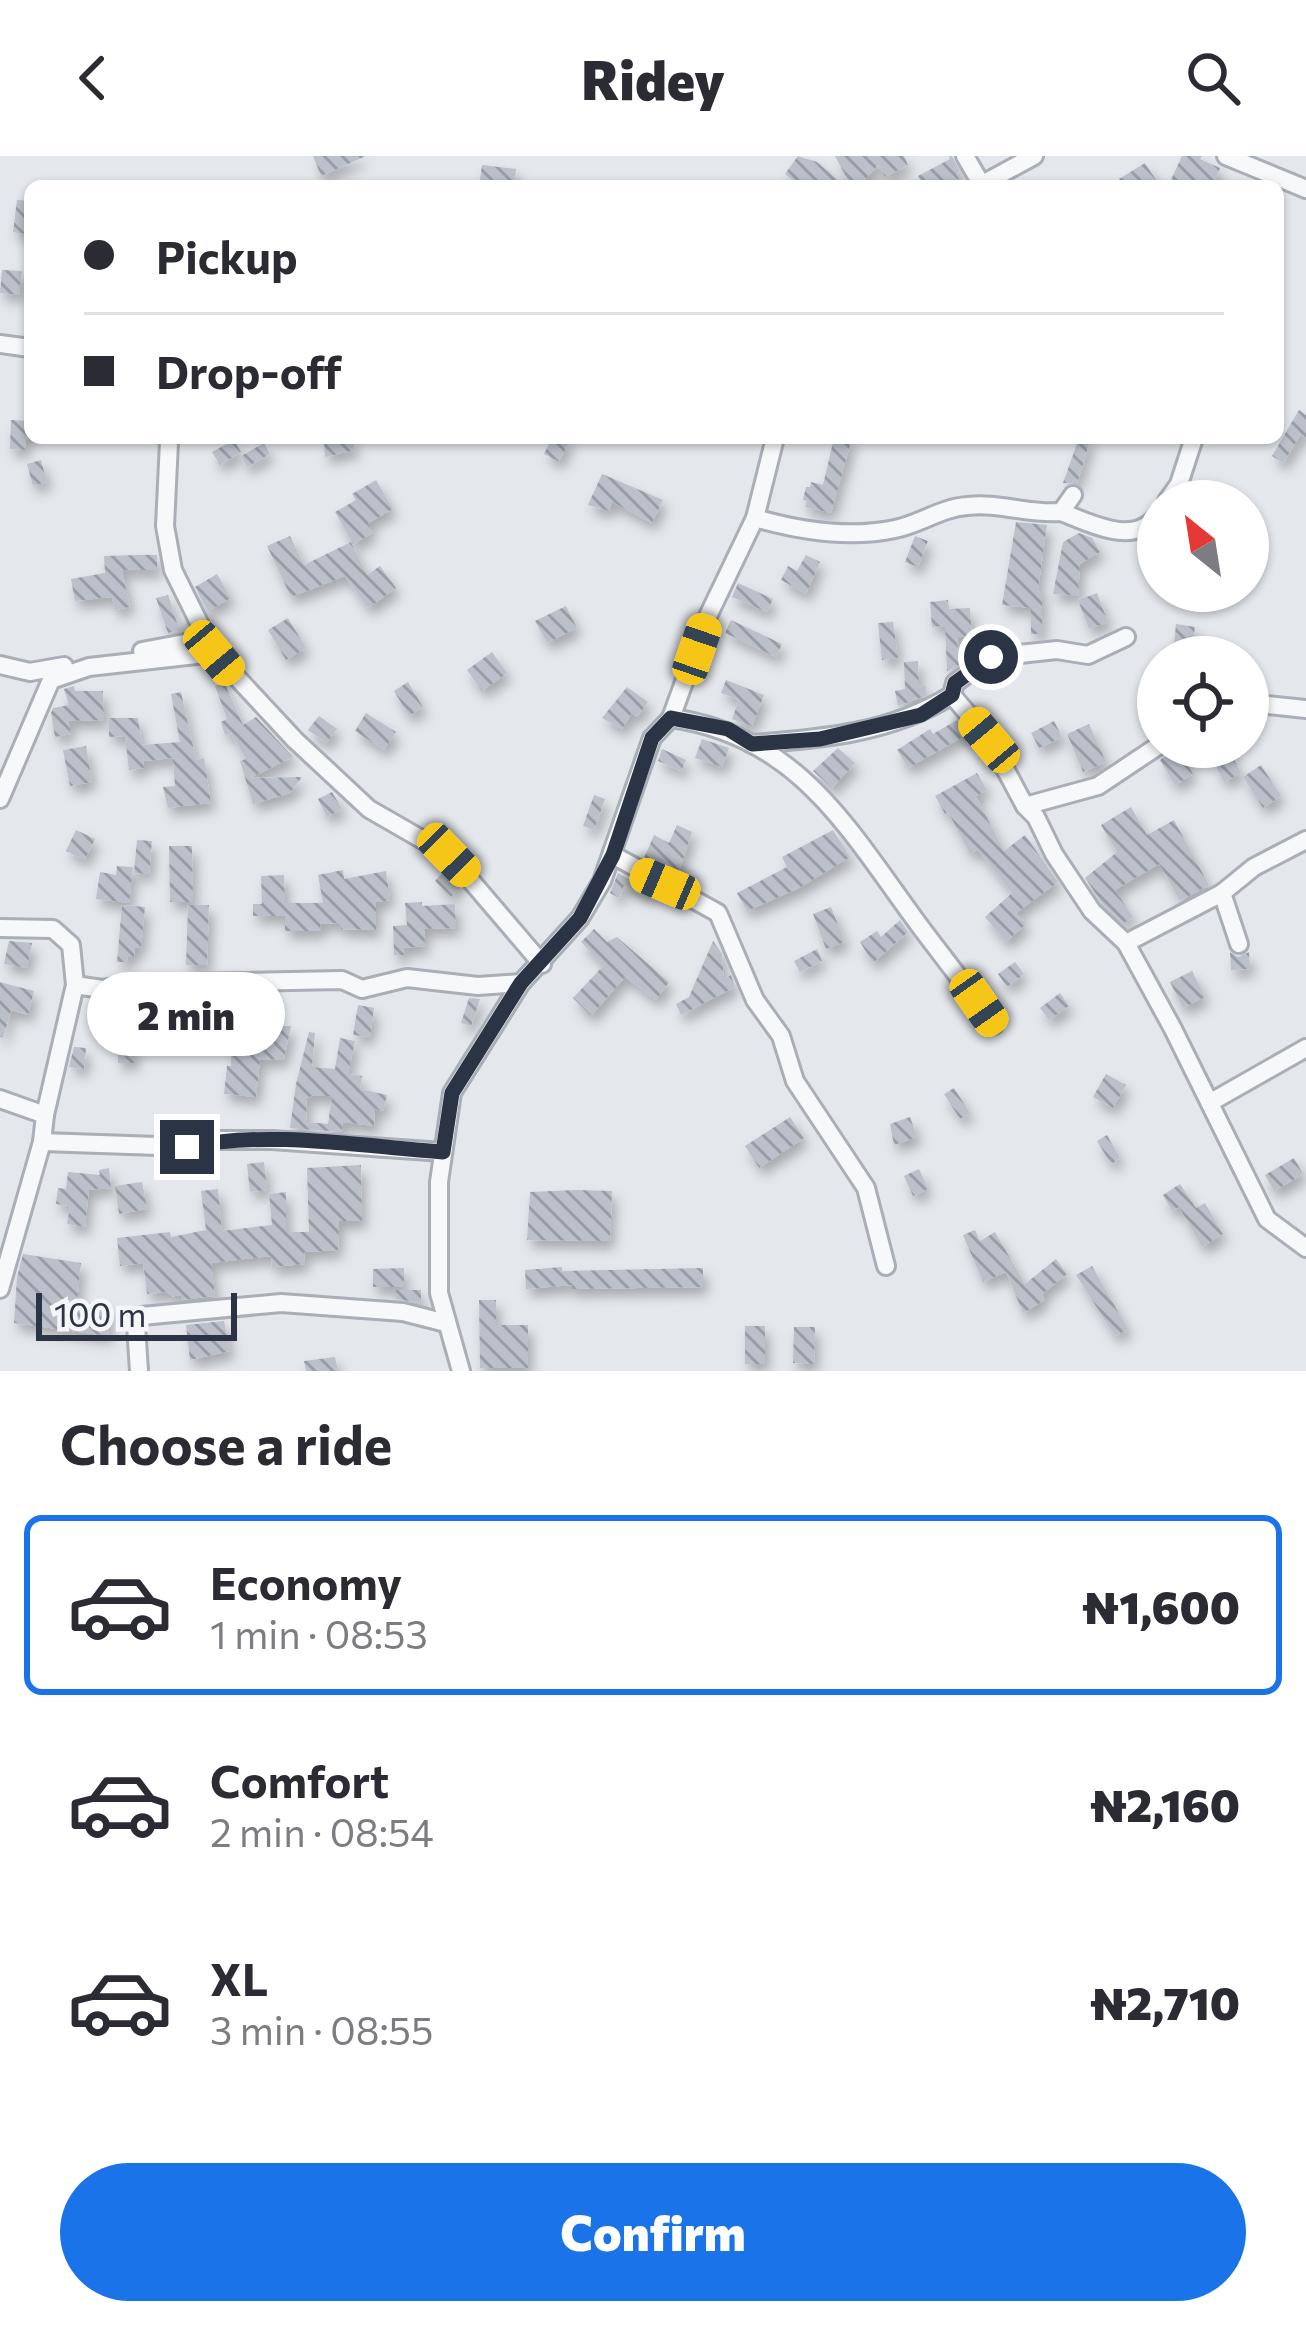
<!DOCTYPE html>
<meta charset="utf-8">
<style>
body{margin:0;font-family:Commissioner,sans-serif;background:#f2f2f3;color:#2b2b33;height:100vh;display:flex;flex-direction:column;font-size:45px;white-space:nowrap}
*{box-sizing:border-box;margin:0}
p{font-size:39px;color:#7c7c81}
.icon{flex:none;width:66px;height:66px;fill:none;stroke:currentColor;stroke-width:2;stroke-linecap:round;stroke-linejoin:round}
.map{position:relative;height:1215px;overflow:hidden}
.side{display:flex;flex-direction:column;background:#fff;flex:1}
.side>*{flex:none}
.banner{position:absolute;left:24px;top:24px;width:1260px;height:264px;border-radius:18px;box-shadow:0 3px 9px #0004;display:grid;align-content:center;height:264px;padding:0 60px;background:#fff}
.needle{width:78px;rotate:330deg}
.controls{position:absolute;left:1137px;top:324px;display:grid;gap:24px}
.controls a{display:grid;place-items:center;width:132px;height:132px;border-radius:50%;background:#fff;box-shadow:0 3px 9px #0004;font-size:60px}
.scale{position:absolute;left:36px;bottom:30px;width:201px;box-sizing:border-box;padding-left:12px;border:6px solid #2b3445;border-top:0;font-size:33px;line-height:42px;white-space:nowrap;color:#2b3445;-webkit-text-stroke:9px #f4f6f9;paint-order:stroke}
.end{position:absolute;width:54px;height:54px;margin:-27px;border:15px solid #2b3445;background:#fff;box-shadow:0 0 0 6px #fff}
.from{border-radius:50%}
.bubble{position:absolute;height:84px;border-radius:42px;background:#fff;box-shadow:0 3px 9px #0004;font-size:39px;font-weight:800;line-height:84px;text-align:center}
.car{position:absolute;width:36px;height:72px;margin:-36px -18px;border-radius:15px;box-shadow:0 0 9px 3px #0007;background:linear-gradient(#f5c518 24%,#345 0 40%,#f5c518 0 76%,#345 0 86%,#f5c518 0)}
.banner b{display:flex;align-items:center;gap:42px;height:114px;font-size:45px}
.banner b+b{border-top:3px solid #e1e1e2}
.banner i{width:30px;height:30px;background:#2b2b33}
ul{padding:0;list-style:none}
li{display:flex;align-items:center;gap:36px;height:180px;margin:0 24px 18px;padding:0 36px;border:6px solid transparent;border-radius:18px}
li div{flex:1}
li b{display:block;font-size:45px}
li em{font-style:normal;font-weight:800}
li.current{border-color:#1a73e8}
li>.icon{width:108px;height:108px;stroke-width:1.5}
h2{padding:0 60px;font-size:54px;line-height:144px}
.cta{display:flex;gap:24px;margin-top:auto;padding:24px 60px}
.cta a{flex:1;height:138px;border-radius:72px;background:#1a73e8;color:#fff;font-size:48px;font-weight:800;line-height:138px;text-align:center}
header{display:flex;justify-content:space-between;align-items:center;height:156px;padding:0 60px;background:#fff;font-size:54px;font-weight:800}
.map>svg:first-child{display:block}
.building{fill:url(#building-back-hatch);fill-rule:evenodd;filter:url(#shadow)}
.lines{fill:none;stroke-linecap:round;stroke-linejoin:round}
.minor-casing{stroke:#a9aeb7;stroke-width:22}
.minor{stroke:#f7f8fa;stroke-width:16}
.route{stroke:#2b3445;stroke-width:15}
</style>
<header><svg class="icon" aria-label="back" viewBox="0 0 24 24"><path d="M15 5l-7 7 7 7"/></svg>Ridey<svg class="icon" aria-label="search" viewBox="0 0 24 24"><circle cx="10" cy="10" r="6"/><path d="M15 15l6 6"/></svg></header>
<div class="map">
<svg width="1306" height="1215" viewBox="0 0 1306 1215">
<defs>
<pattern id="building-back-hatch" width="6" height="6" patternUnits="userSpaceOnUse" patternTransform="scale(3)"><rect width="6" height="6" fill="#bbc0ca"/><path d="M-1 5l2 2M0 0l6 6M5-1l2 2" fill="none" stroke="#989da6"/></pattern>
<filter id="shadow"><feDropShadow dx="4.5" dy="8" stdDeviation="6" flood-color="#0004"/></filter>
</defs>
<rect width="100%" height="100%" fill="#e4e7ec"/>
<g class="building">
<polygon points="313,0 366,0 321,20"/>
<polygon points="798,0 817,6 845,30 801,30 785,18"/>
<polygon points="835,0 904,0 908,9 885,21 878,9 859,30 851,30"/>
<polygon points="949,0 952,0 960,16 956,18 959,23 946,30 923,30 918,20 950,3"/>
<polygon points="1182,0 1202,0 1200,3 1220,12 1213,30 1168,30"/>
<polygon points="1145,7 1160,30 1124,30 1119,23"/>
<polygon points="482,9 516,13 514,30 479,30"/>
<polygon points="17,44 30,45 26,78 13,76"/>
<polygon points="2,114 22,115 19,139 0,137"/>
<polygon points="1299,254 1306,259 1306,282 1301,278 1283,307 1272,300"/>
<polygon points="11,264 30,265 30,284 26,284 26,294 10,293"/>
<polygon points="324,282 353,282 355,294 325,301"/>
<polygon points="552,282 571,282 559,306 544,298"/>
<polygon points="834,282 852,282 831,357 805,351 807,345 803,344 806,331 810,331 811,326 823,329"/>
<polygon points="1079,282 1091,282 1077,327 1063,327"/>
<polygon points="234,284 241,296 220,309 212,296"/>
<polygon points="264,287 270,298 247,311 241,300"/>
<polygon points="41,304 47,326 33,330 27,308"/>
<polygon points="602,318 663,344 652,367 612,346 609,355 588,349"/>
<polygon points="376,324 393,353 368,367 373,377 353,388 335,356 356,344 352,338"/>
<polygon points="1016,366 1047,369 1038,434 1042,434 1042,478 1031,478 1031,452 1002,449"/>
<polygon points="1079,377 1092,382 1100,396 1080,408 1078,440 1053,438 1063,386"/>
<polygon points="290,380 304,409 351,386 367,419 380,410 396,432 368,452 345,420 291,441 267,390"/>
<polygon points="915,380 928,385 918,411 905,406"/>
<polygon points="139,399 157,399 157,414 122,414 130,451 115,454 112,441 75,445 71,423 105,417 104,400"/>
<polygon points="806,399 820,406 806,438 781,424 788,410 797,415"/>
<polygon points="217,418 231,442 208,455 195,431"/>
<polygon points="738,427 773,443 767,456 732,441"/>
<polygon points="1097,437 1108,466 1089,473 1078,444"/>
<polygon points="168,439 178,470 183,474 168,477 156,442"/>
<polygon points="948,444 949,453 970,452 972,479 957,481 959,509 947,515 945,470 932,471 930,446"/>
<polygon points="566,450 577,472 547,487 535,465"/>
<polygon points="288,462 306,492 286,504 268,474"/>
<polygon points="731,464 782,488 776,501 725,477"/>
<polygon points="893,466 898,502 882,504 878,467"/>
<polygon points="1176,468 1195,471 1191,500 1173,498"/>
<polygon points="492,496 507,517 482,535 467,514"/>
<polygon points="918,505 919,531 925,530 927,539 898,550 895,535 905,533 904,506"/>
<polygon points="726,524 764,539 752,570 732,563 739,544 721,537"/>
<polygon points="224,526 243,569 256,561 293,601 250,622 302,621 290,637 253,648 240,605 246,603 231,577 225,579 221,566 227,563 215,530"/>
<polygon points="408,526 423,551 409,560 394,535"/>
<polygon points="74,530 75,535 103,535 104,564 68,565 71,578 55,581 51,557 53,552 69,549 64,533"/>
<polygon points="627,531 648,546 637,561 632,557 622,573 602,562"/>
<polygon points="181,536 196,604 204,602 211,647 168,652 163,631 175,630 173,602 143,605 144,612 129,614 125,580 109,581 109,562 138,562 142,589 180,586 171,538"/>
<polygon points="366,557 396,576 384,594 355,575"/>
<polygon points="319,560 337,573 326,587 308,574"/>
<polygon points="957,564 966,579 908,612 897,594 930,573 933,578"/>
<polygon points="1054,565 1062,581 1039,592 1031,577"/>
<polygon points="1089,568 1106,606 1083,616 1067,578"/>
<polygon points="702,583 729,592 722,611 695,602"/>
<polygon points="86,590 92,626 70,630 63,594"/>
<polygon points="1178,591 1193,618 1175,629 1160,604"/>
<polygon points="838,592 855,607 832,632 813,615"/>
<polygon points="662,593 686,604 681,615 658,605"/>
<polygon points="1230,596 1241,617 1224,626 1213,604"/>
<polygon points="1261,609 1281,640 1263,652 1243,621"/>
<polygon points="977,617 987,634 976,640 1004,695 1025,679 1058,726 1016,757 1026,768 1006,786 985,761 1012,737 978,694 970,698 948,656 945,658 935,640"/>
<polygon points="332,636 342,653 327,661 318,643"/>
<polygon points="594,639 605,643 594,674 583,670"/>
<polygon points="1131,651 1147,679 1174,664 1209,729 1180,745 1159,708 1115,734 1133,761 1124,767 1102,747 1085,722 1117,696 1101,669"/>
<polygon points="677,669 692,676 678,719 644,702 654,679 669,687"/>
<polygon points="76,674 95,683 85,704 66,695"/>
<polygon points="833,674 850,701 799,732 747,755 737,737 787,711 782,701"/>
<polygon points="137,684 152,685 149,718 134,717"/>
<polygon points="169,690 192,690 193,746 170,746"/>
<polygon points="117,710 133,711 129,747 96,743 100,716 116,719"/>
<polygon points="343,714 344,723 386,715 390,744 376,746 376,774 341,773 340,767 320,768 321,775 285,775 285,760 253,760 253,748 262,748 261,720 284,719 285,747 323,747 318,719"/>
<polygon points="445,714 460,732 451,741 435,725"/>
<polygon points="618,717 652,735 649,742 624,730 619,742 610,737"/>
<polygon points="422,746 422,750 455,748 456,772 424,773 425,790 404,792 404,799 394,799 393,770 407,769 405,747"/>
<polygon points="122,749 145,751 141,792 135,792 134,801 128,801 128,806 117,806"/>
<polygon points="188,749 209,749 207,809 186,809"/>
<polygon points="831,751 845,786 826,793 813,758"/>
<polygon points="900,764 908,776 873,807 860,786 877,775 881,781"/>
<polygon points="594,773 607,786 617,781 669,826 656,844 625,821 591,860 573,842 604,809 581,786"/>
<polygon points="9,785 32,787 27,812 4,808"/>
<polygon points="713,785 722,798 724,823 731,819 735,831 681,859 676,848 689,841"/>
<polygon points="817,793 822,805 800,816 794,805"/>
<polygon points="1230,796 1238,801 1249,796 1250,813 1231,814"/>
<polygon points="1015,806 1024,818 1007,831 998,818"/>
<polygon points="1192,815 1205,841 1183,852 1170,826"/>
<polygon points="0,826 34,835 28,859 11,854 3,882 0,881"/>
<polygon points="1060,837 1069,850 1049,864 1040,852"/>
<polygon points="163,840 189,840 189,854 164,854"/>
<polygon points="469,842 480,843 471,870 461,867"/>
<polygon points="358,849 374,852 370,881 353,879"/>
<polygon points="232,859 256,861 256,870 291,870 284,903 260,904 256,941 224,938 227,910 231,910"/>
<path d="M 309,876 L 315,877 L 312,911 L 335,913 L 340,882 L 355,885 L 348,918 L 362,920 L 360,933 L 387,939 L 383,955 L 375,953 L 374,970 L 343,966 L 342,976 L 290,972 L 296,928 ZM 312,940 L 332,940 L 328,968 L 306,966 L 307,942 Z"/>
<rect x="118" y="890" width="16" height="17"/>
<polygon points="74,891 86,892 84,913 69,911"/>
<polygon points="1106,918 1126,929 1113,952 1093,941"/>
<polygon points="954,932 970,957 960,963 944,938"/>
<polygon points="790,961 804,982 759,1012 745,990"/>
<polygon points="910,961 917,981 894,989 890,968"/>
<polygon points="1107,979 1120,1002 1111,1008 1097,985"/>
<polygon points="1294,1002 1303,1018 1274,1035 1265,1019"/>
<polygon points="264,1006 267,1034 250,1036 247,1008"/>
<polygon points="361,1009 362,1065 339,1065 338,1094 304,1096 305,1108 272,1111 271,1100 211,1107 215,1140 181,1144 181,1139 169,1141 168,1136 147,1138 143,1107 120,1110 117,1082 170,1076 171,1081 206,1074 201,1035 218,1033 222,1075 272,1069 269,1038 286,1036 286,1076 309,1076 307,1012"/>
<polygon points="109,1012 111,1032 89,1034 85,1071 67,1068 70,1050 56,1048 58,1032 66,1033 68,1016 100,1019 99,1014"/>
<polygon points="919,1013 928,1033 913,1040 904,1020"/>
<polygon points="142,1026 147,1053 119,1058 115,1030"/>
<polygon points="1180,1028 1196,1052 1205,1047 1223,1078 1202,1091 1179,1051 1172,1055 1163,1039"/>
<polygon points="575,1034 612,1035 610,1085 527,1084 530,1036"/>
<polygon points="975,1074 980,1085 995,1076 1025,1128 1056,1103 1067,1118 1042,1138 1045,1144 1023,1157 1006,1116 983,1126 963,1079"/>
<polygon points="23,1098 81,1107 77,1146 110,1149 108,1180 14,1167 17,1121"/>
<polygon points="1092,1110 1128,1173 1115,1180 1076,1119"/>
<polygon points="562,1111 562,1115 703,1112 703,1131 572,1133 572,1129 526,1133 525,1114"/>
<polygon points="404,1112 404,1131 373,1131 373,1113"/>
<polygon points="396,1134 421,1134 421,1147 396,1143"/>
<polygon points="479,1144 496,1144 496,1169 528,1169 528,1212 480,1212"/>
<polygon points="224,1165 230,1195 190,1204 186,1169"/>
<rect x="745" y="1170" width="20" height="38"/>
<polygon points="794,1171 815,1171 814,1208 793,1207"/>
<polygon points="335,1201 338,1215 306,1215 304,1205"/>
</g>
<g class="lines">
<defs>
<g id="minor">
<polyline points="965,0 982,29"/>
<polyline points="1226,0 1306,33"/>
<polyline points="979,30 1034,0"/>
<polyline points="0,188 30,192"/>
<polyline points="169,286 165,370 173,414 214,497 295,584 369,653 449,699 542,808"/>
<polyline points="1167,345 1179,328 1194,282"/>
<path d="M 1061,356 C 1090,367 1136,392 1158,358"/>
<path d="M 755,362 C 800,375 848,383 895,373 C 920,368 941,352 967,350 C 999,346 1029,359 1061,356 L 1073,339"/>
<polyline points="142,495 206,483"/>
<polyline points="0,509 30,516 64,510"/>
<polyline points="952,539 989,583 1025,650 1036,661 1054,698 1092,755 1126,787 1173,873 1267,1063 1306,1092"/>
<polyline points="1248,547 1306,553"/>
<path d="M 671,562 C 801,580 851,678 922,773 C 946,805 971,836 994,869"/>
<path d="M 752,588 C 821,583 892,577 952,539 L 955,527 L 991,501 L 1057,494 L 1088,499 L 1126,481"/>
<polyline points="0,643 51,524 89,511 214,497"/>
<polyline points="1025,650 1098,630 1158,590"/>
<polyline points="613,699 718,757 755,844 781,880 795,925 866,1032 886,1110"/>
<polyline points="1222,737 1254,711 1306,684"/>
<polyline points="0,772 53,773 71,789 75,829 45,959"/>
<polyline points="1126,787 1222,737 1239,788"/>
<polyline points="75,829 102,833 140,828 342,824 362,833 407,822 478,830 521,827"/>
<polyline points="0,943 45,959 42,986 0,1133"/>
<polyline points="1211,946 1306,892"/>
<polyline points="42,986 187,991 219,984 272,984 443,996"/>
<polyline points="139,1215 136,1169 142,1160 281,1147 403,1156 446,1167"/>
<polyline points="461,1215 439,1137 439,1026 452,937 521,827 580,762 602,725 652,582 671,562 708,460 755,362 775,282"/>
</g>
</defs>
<use href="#minor" class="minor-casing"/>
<use href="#minor" class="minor"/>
</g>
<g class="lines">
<path class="route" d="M 187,991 C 269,974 359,990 443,996 L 452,937 L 521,827 L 580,762 L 613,699 L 652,582 L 671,562 L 728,573 L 752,588 L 820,583 L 921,559 L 952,539 L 955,527 L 991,501"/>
</g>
</svg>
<div class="controls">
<a><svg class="needle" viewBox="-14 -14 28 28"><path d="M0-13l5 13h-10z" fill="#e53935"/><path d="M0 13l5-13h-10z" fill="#7c7c81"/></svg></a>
<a><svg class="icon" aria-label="locate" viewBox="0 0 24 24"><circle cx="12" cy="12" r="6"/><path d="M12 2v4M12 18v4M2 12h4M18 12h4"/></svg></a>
</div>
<div class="scale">100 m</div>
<i class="end from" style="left:991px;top:501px"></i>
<i class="end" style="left:187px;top:991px"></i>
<div class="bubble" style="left:87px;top:816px;width:198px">2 min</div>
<i class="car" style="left:697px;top:493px;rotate:19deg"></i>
<i class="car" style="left:214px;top:497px;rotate:140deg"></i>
<i class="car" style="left:989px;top:584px;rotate:320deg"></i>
<i class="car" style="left:449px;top:699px;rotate:136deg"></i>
<i class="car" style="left:665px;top:728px;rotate:293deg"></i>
<i class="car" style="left:979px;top:847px;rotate:145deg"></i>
<div class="banner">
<b><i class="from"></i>Pickup</b>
<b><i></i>Drop-off</b>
</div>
</div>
<section class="side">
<h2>Choose a ride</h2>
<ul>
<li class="current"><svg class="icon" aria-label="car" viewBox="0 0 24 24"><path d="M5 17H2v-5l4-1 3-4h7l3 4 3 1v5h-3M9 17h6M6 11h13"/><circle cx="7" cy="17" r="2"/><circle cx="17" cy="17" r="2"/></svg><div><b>Economy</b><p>1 min · 08:53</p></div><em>₦1,600</em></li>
<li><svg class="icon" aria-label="car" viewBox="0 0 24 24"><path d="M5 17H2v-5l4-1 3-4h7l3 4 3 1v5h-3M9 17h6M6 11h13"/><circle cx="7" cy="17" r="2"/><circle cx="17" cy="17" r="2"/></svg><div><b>Comfort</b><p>2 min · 08:54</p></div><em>₦2,160</em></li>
<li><svg class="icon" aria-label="car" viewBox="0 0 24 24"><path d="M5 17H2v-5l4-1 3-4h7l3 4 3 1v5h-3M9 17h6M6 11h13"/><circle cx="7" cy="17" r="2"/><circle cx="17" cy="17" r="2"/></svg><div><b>XL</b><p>3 min · 08:55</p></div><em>₦2,710</em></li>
</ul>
<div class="cta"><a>Confirm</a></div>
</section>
